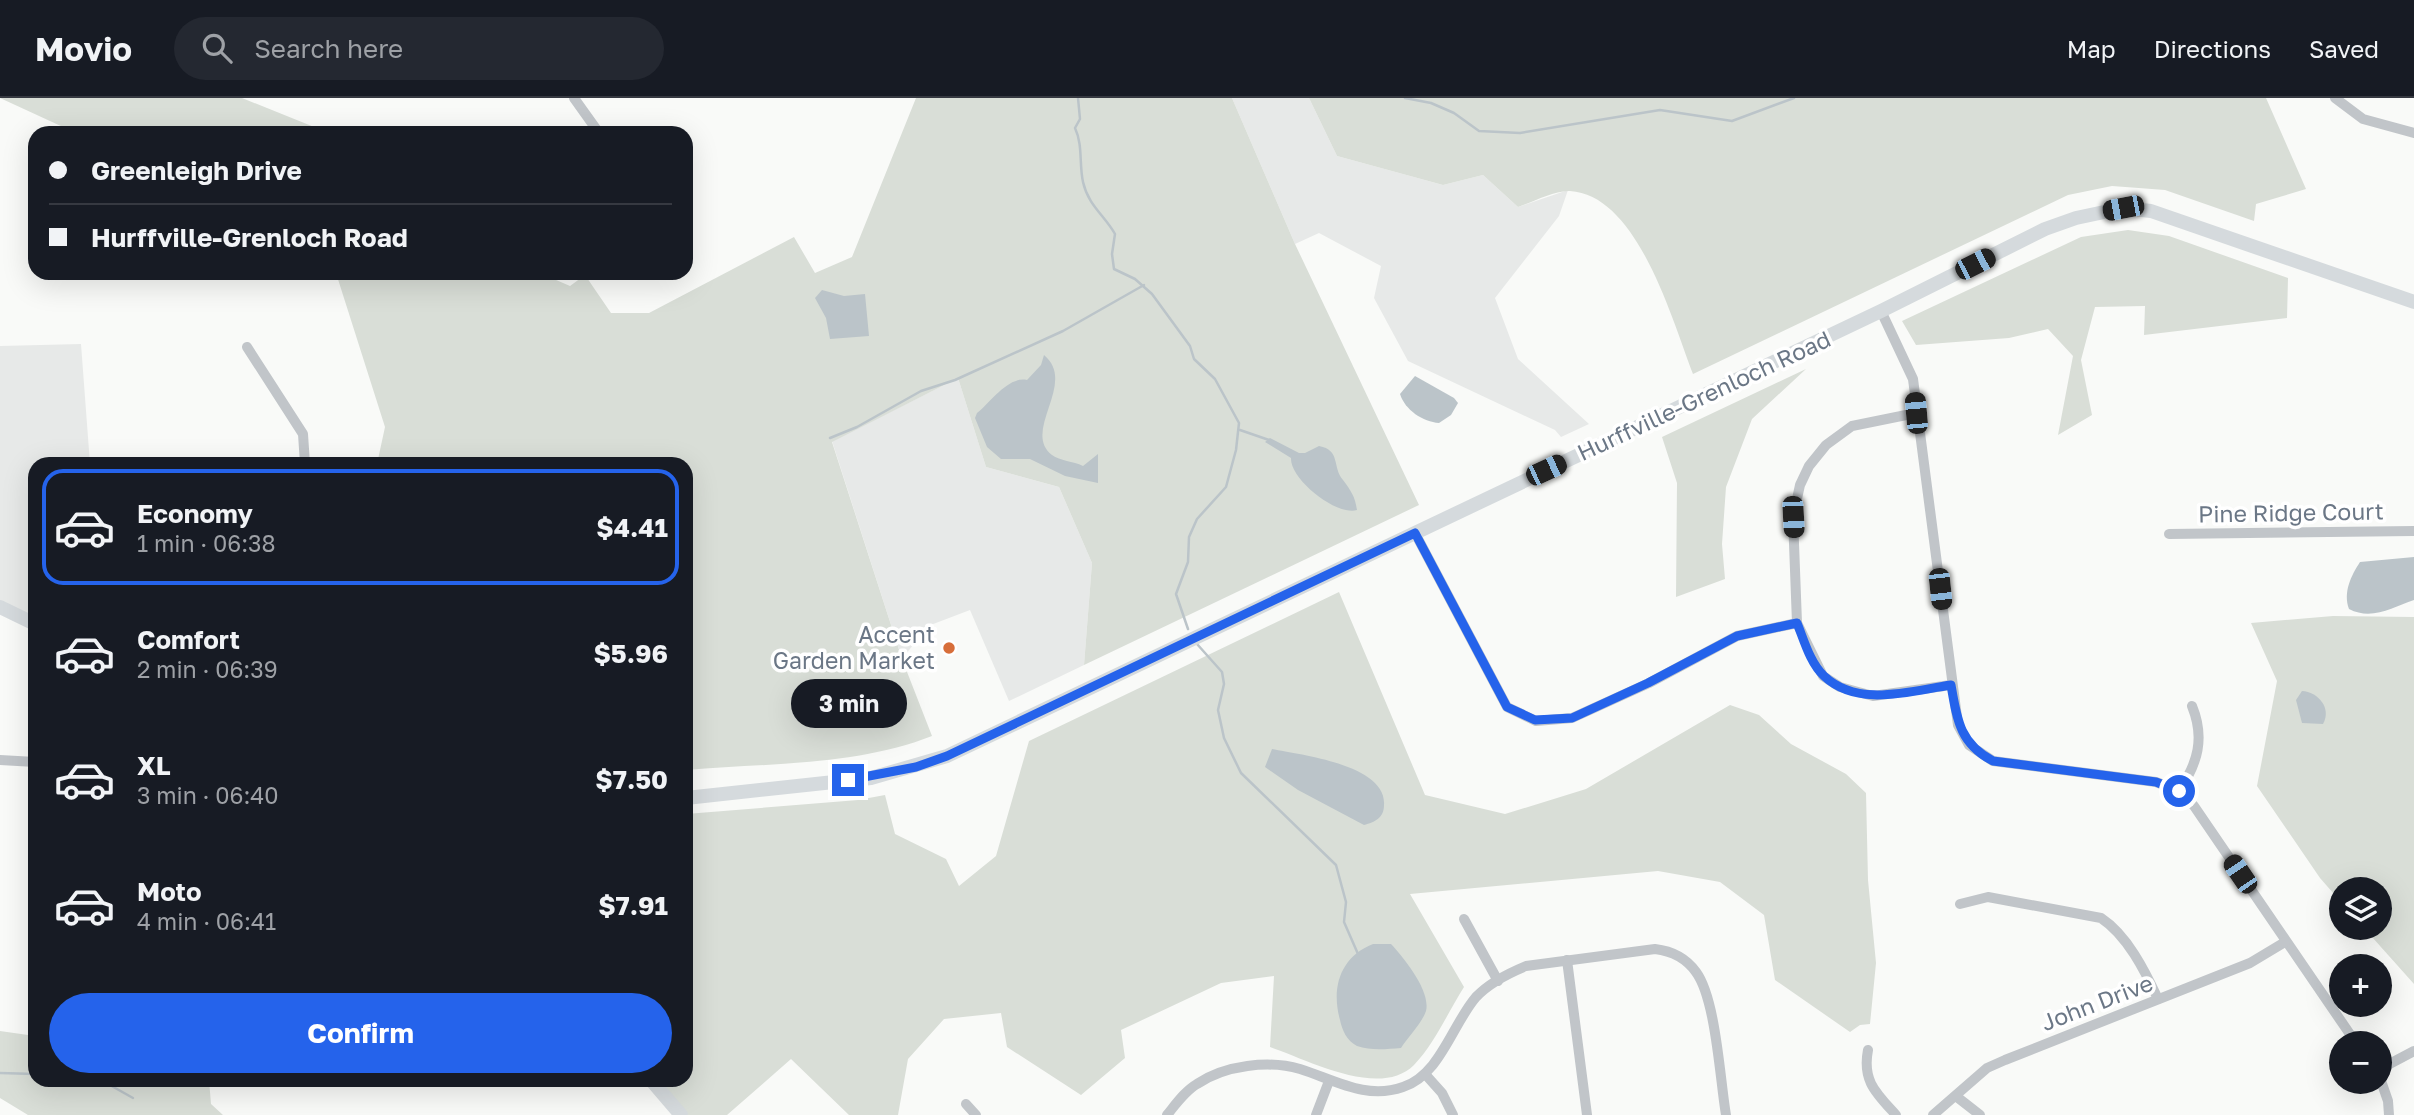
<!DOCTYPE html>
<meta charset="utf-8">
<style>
body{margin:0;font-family:"Golos Text",sans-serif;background:#242831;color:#f1f3f6;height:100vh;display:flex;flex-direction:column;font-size:26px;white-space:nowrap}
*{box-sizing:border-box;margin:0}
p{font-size:23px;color:#9ea1a6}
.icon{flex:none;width:38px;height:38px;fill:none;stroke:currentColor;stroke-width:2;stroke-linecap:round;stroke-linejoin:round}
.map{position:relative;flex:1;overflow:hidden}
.sheet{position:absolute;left:28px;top:359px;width:665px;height:630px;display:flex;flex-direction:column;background:#171b24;border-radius:21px;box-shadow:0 7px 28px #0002}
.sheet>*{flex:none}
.hud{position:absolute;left:28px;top:28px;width:665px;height:154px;border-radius:21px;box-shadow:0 7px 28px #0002;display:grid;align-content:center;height:154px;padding:0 21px;background:#171b24}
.fabs{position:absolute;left:2329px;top:779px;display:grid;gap:14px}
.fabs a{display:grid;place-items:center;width:63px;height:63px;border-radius:50%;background:#171b24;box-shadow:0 7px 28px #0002;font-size:35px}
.end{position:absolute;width:32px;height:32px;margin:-16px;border:9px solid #2563eb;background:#fff;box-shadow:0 0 0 4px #fff}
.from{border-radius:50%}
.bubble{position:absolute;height:49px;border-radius:24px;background:#171b24;box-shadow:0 7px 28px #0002;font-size:23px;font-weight:700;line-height:49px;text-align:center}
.car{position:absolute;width:21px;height:42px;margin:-21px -10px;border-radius:9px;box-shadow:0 0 5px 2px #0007;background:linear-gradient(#222 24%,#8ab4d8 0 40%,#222 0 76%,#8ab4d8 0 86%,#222 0)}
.hud b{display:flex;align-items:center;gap:24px;height:66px;font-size:26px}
.hud b+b{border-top:2px solid #363941}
.hud i{width:18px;height:18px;background:#f1f3f6}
ul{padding:12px 0 0;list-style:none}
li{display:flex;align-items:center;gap:21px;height:116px;margin:0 14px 10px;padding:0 7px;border:4px solid transparent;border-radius:21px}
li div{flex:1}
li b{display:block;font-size:26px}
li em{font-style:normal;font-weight:700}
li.current{border-color:#2563eb}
li>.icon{width:63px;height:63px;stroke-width:1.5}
.primary-button{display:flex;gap:14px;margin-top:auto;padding:14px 21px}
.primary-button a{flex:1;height:80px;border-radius:42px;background:#2563eb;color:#fff;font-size:28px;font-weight:700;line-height:80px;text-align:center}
header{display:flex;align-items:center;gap:42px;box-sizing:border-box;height:98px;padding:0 35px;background:#171b24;border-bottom:2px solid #363941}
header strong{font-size:33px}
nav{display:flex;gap:38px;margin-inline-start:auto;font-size:24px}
.search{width:490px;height:63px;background:#242831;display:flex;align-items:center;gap:18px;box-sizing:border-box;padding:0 24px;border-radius:38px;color:#9ea1a6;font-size:26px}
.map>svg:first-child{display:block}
.built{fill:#e7e9e8}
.green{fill:#d9ded7}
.water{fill:#bbc4c9}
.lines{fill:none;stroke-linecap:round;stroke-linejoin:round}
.stream{stroke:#bbc4c9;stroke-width:2.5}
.street{stroke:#c1c5c9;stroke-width:10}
.secondary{stroke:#d5dadd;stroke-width:14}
.route{stroke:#2563eb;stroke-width:9}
.poi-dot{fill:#d76e3a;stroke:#fff;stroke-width:2.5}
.labels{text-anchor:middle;stroke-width:7;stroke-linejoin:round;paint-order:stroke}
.street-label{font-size:23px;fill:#6b7786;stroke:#fff}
.poi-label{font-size:23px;fill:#6b7786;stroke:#fff;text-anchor:end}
</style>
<header>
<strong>Movio</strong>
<div class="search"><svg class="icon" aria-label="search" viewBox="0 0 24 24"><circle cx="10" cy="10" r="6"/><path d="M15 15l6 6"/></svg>Search here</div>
<nav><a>Map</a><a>Directions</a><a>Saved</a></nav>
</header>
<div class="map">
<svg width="2414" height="1017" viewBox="0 0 2414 1017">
<rect width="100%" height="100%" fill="#f9faf8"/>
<g class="built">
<polygon points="1232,0 1309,0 1337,58 1443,87 1483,77 1518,109 1568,92 1559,118 1495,200 1518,261 1589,326 1561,339 1555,332 1408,263 1374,200 1381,168 1319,135 1295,146"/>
<polygon points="81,246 90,366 35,366 35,526 0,509 0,248"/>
<polygon points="958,280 986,369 1059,389 1092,465 1084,567 1009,603 970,512 928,528 902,561 832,343"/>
</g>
<g class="green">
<polygon points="0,0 242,0 329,35 76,35"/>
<path d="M 916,0 L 1232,0 L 1295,146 L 1419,407 L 1084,567 L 1092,465 L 1059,389 L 986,369 L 958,280 L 832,344 L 902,561 L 932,638 C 856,668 767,665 686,672 L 686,366 L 377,366 L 385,329 L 336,175 L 540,175 L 570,188 L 585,177 L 611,215 L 649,215 L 794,139 L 815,175 L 852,159 Z"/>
<path d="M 1309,0 L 2266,0 L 2306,91 L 2256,106 L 2254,123 L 2165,92 L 2112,88 L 2068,97 L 1693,276 C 1672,222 1638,97 1570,93 C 1555,92 1533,104 1518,109 L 1483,77 L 1443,87 L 1337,58 Z"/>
<polygon points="2128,132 2169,138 2288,180 2287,220 2144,237 2145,208 2095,209 2081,262 2092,317 2058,337 2073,258 2048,231 2009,240 1916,247 1902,223 2081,139"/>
<polygon points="1806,271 1752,321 1726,389 1722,446 1725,481 1676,499 1677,385 1662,339"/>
<path d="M 1339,494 L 1425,697 L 1505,716 L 1586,691 L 1730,607 L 1759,617 L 1791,646 L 1846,676 L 1866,695 L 1868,782 L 1876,865 L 1870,926 L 1860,927 L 1850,934 L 1775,882 L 1764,817 L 1720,784 L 1658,773 L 1410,796 L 1464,889 C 1448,914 1435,945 1414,967 C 1380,1001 1308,962 1270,949 L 1274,878 L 1221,885 L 1121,932 L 1125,960 L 1081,997 L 1007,949 L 1001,915 L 944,921 L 908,961 L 898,1017 L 849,1017 L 791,961 L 727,1017 L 679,1017 L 649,982 L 686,982 L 686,716 L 858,702 L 885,697 L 895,736 L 946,761 L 959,788 L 996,758 L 1029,643 Z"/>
<polygon points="2333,518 2414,519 2414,886 2364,830 2380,830 2380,791 2342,791 2341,804 2320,780 2257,688 2277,583 2251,525"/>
<polygon points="0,933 35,938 35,982 209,982 211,1006 223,1017 28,1017 0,1000"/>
</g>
<g class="water">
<polygon points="822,192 844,198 865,196 869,238 830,241 826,220 815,200"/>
<path d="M 1044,257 C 1078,285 1021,333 1052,357 C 1060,363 1073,363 1083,368 L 1098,356 L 1098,385 L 1065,378 L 1030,361 L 1001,361 L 987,349 L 975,320 L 977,315 C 991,304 1008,278 1027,282 L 1041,267 Z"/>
<path d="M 1415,278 L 1454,300 L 1458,305 L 1451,317 L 1439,325 C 1423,324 1405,312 1400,296 Z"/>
<path d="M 1270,340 L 1299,355 L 1305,355 L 1319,348 C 1341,352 1332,369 1343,382 C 1351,393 1355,398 1357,412 C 1336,418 1290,381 1291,360 L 1265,344 Z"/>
<path d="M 2414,459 L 2414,502 C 2393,509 2372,523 2349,511 C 2343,494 2351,478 2360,464 Z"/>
<path d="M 2302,593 C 2318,594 2332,610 2323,626 L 2302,625 L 2296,602 Z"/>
<path d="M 1272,651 C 1302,657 1387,667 1384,707 C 1384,720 1375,724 1364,727 L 1298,692 L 1265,669 Z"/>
<path d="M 1373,846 L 1391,846 C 1404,860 1431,893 1426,913 C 1422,925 1408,939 1401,950 C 1387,951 1371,953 1357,948 C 1347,943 1342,932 1340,922 C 1331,890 1340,859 1373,846 Z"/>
</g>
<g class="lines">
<g class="stream">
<path d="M 1078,0 L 1080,21 L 1075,30 C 1083,47 1079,66 1083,84 C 1088,107 1105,118 1115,136 L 1112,156 L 1114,171 L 1135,181 L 1152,196 L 1190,248 L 1194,261 L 1215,281 L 1239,325 L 1236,352 L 1226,389 L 1197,421 L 1189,439 L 1188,464 L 1176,496 L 1188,531"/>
<polyline points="1405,0 1431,5 1454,15 1479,33 1520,35 1660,12 1732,23 1794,0"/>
<polyline points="1240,332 1269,342"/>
<polyline points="830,340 857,329 921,293 955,282 1063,233 1144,187"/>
<polyline points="1197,546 1222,574 1224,586 1218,612 1224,640 1241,675 1336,767 1346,804 1344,824 1358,856"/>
<polyline points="0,975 35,976"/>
<polyline points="101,982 133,1000"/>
</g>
<g class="street">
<polyline points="574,0 599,35"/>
<polyline points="2335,0 2363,21 2414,35"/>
<polyline points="1881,213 1913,281 1958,627 1969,647 1993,663 2156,684 2179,693 2194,708 2356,945"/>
<polyline points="247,249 303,336 305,366"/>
<polyline points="1916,315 1852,328 1826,347 1809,368 1800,387 1793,419 1797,525 1823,578 1840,589 1873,598 1951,587"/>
<polyline points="1415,435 1507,609 1536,623 1572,620 1649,585 1737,538 1797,525"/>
<polyline points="2169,436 2414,433"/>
<polyline points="0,662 35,664"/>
<path d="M 2179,693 C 2198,665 2205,640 2192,608"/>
<path d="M 1960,806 L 1988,799 L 2101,820 C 2127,837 2145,873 2158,901"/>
<polyline points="1464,821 1498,883"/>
<polyline points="1567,862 1587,1017"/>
<path d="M 1868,952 C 1862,983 1876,995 1896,1017"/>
<polyline points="2380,971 2414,953"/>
<polyline points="1425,976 1442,995 1453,1017"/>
<polyline points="2380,980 2388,1003 2389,1017"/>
<polyline points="1957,999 1980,1017"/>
<polyline points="966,1006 976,1017"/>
<path d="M 1167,1017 C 1176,1006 1185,993 1197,986 C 1225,967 1269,962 1300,971 C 1335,982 1366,1002 1403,989 C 1440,977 1452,927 1476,899 C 1489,885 1509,875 1526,868 L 1655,851 C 1672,853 1686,860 1696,874 C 1716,901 1720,982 1726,1017"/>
<polyline points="1316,1017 1329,983"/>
<polyline points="1933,1017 1987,970 2005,962 2250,865 2285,844"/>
</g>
<g class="secondary">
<polyline points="0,509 35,526"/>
<polyline points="686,700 871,680 947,658 1881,213 2045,131 2076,120 2123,110 2151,113 2414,204"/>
<polyline points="651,982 681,1017"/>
</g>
</g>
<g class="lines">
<path class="route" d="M 848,682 L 916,669 L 947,658 L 1415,435 L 1507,609 L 1535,622 L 1572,620 L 1648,585 L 1737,538 L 1797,525 C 1804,542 1810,565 1824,578 C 1858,610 1910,593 1951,587 C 1957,622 1960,646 1993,663 L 2156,684 L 2179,693"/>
</g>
<circle class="poi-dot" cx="949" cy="550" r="7"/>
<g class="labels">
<g class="street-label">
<text transform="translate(1704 298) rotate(-25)" y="8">Hurffville-Grenloch Road</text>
<text transform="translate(2291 415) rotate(-1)" y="8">Pine Ridge Court</text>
<text transform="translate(2097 905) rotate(-21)" y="8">John Drive</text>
</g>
<g class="poi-label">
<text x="935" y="545">Accent<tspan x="935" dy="26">Garden Market</tspan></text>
</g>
</g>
</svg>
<div class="fabs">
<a><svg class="icon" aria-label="layers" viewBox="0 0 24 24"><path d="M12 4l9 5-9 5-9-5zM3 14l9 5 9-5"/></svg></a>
<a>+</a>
<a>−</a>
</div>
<i class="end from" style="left:2179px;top:693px"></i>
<i class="end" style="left:848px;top:682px"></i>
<div class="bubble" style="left:791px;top:581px;width:116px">3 min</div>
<i class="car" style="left:2123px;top:110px;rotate:259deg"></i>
<i class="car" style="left:1975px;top:166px;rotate:63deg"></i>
<i class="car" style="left:1916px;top:315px;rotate:355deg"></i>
<i class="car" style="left:1546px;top:372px;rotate:65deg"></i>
<i class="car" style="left:1793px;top:419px;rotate:177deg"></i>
<i class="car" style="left:1940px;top:491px;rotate:174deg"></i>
<i class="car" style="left:2240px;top:776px;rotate:326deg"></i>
<div class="hud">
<b><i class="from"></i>Greenleigh Drive</b>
<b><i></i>Hurffville-Grenloch Road</b>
</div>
<section class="sheet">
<ul>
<li class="current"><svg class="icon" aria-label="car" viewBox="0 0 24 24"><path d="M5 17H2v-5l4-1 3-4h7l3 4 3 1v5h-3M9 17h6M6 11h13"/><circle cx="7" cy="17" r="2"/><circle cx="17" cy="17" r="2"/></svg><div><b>Economy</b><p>1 min · 06:38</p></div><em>$4.41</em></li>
<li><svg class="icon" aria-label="car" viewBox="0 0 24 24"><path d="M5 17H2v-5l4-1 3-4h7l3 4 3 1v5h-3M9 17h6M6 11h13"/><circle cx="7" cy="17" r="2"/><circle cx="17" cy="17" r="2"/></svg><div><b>Comfort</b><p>2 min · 06:39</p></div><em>$5.96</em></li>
<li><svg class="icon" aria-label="car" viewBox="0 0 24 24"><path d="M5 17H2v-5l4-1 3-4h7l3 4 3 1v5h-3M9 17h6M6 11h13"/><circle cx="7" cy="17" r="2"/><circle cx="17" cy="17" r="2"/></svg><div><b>XL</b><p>3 min · 06:40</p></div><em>$7.50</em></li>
<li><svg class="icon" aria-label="car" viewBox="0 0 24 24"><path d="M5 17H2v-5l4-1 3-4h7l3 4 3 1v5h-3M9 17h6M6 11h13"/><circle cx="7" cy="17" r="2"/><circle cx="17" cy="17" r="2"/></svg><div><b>Moto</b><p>4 min · 06:41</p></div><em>$7.91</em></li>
</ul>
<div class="primary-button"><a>Confirm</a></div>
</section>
</div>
